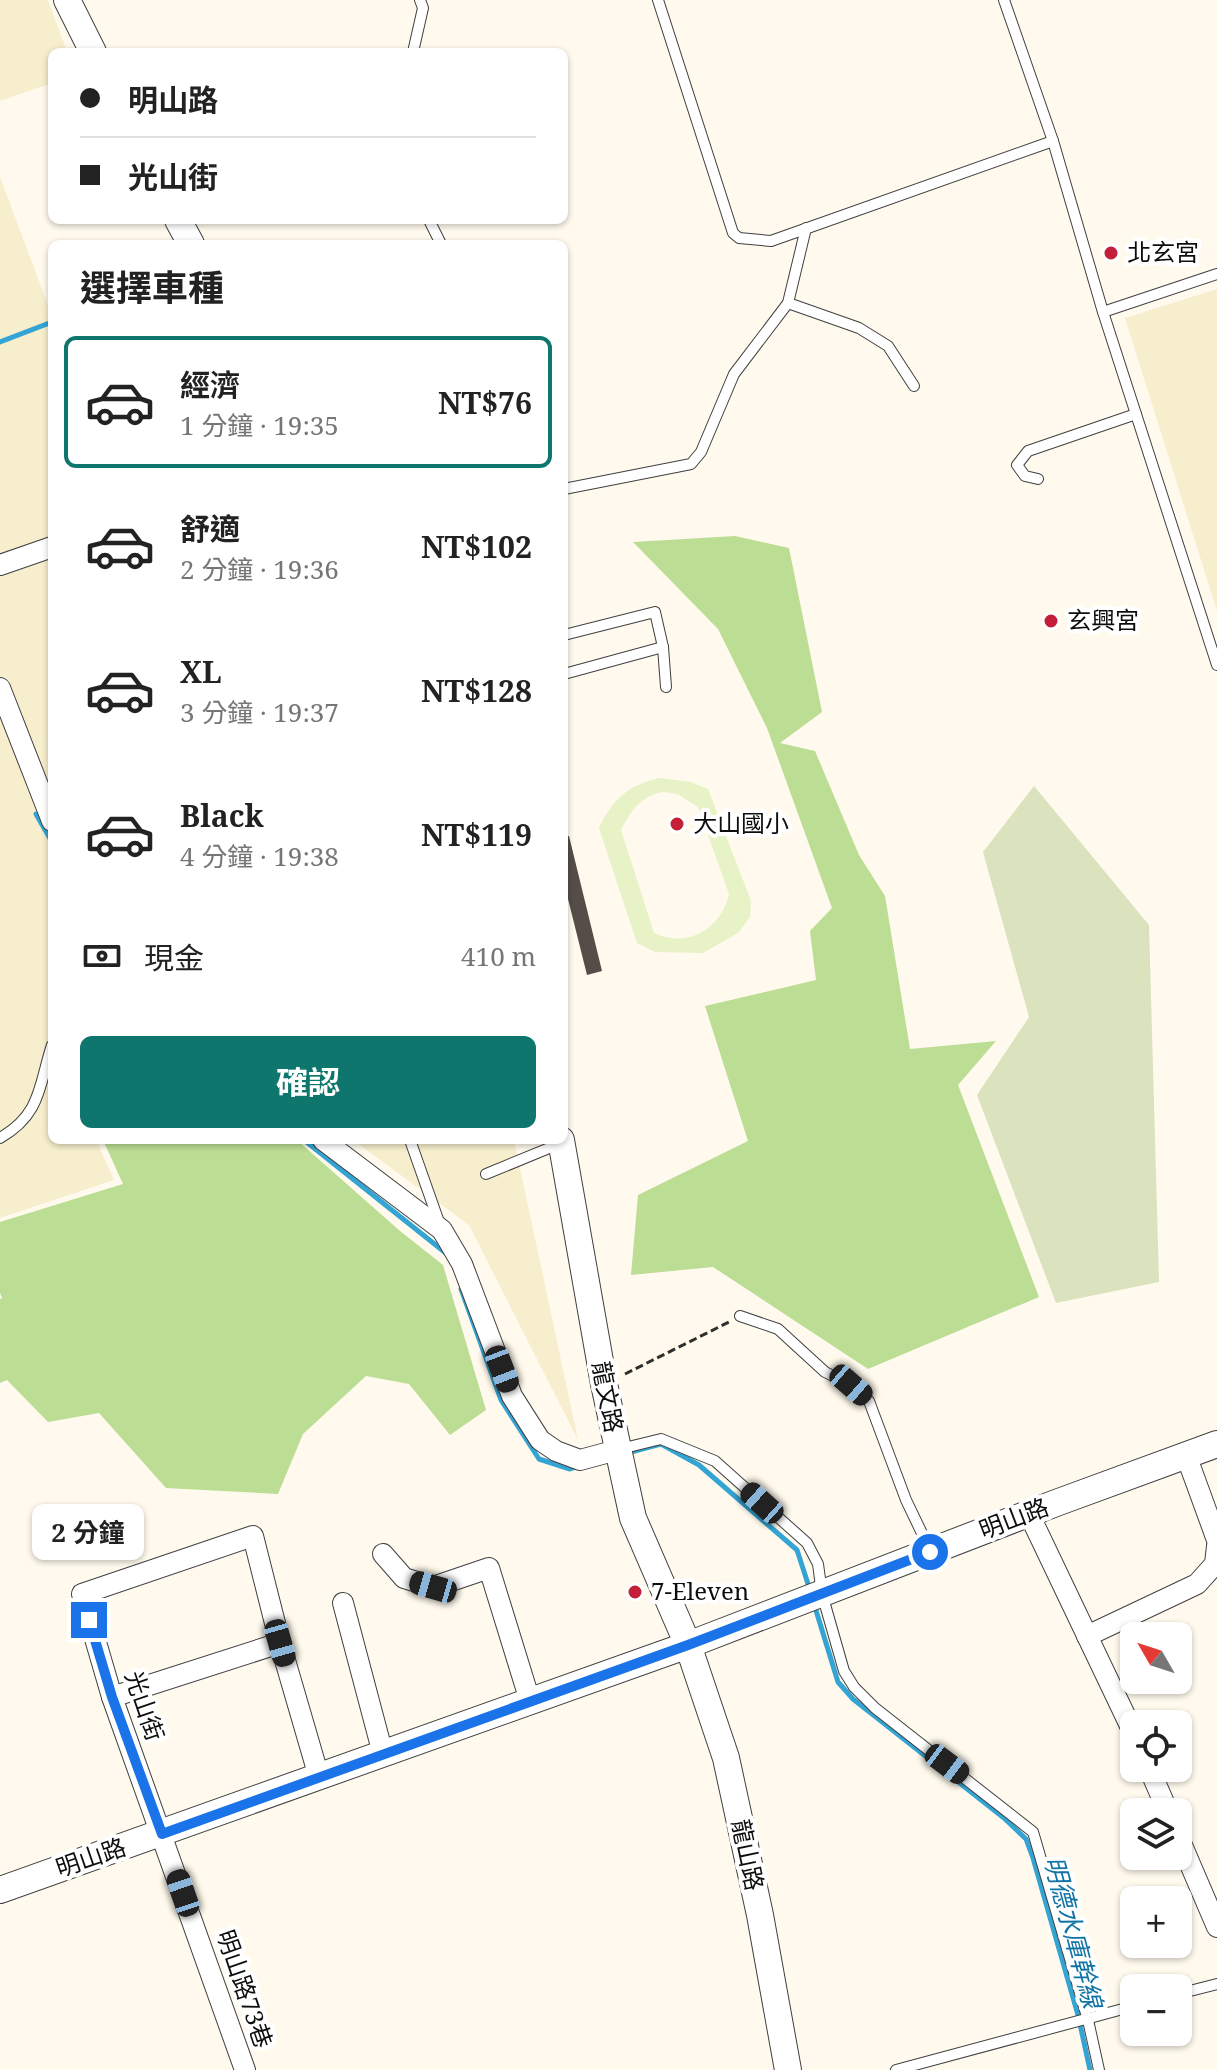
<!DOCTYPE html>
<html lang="zh-TW">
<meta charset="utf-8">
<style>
body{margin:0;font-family:"Noto Serif","Noto Sans TC",serif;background:#f2f2f2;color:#222;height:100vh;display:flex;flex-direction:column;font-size:30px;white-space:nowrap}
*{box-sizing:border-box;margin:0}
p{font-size:26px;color:#767676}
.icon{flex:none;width:44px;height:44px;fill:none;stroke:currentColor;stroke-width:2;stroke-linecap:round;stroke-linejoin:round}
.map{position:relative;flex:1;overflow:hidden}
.drawer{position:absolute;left:48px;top:240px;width:520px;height:904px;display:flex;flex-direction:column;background:#fff;border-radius:12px;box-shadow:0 2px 6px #0004}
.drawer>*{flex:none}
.banner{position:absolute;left:48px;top:48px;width:520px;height:176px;border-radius:12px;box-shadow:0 2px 6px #0004;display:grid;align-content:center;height:176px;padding:0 32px;background:#fff}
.needle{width:52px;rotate:309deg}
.tools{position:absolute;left:1120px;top:1622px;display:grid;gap:16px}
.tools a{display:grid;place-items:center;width:72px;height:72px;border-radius:12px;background:#fff;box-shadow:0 2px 6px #0004;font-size:40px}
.end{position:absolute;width:36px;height:36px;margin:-18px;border:10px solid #1a73e8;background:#fff;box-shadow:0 0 0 4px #fff}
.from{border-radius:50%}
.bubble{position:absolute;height:56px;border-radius:12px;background:#fff;box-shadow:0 2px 6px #0004;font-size:26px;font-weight:700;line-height:56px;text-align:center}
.car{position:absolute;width:24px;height:48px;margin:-24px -12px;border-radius:10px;box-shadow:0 0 6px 2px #0007;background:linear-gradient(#222 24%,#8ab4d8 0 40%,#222 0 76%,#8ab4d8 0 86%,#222 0)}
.banner b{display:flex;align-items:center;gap:28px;height:76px;font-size:30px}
.banner b+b{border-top:2px solid #e0e0e0}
.banner i{width:20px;height:20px;background:#222}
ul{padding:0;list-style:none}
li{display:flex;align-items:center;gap:24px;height:132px;margin:0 16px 12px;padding:0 16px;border:4px solid transparent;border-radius:12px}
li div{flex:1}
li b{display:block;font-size:30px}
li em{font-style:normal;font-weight:700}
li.on{border-color:#0f766e}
li>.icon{width:72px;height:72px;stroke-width:1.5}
h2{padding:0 32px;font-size:36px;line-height:96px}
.pay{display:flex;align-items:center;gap:20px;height:88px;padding:0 32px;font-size:30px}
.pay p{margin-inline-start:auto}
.action{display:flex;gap:16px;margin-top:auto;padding:16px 32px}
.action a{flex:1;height:92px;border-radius:12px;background:#0f766e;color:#fff;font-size:32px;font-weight:700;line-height:92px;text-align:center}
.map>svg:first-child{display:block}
.farmland{fill:#f6eecc}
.forest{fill:#bcdd94}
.cemetery{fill:#dae2be}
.pitch{fill:#e8f2c7;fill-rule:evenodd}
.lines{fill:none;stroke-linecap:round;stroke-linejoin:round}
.stream{stroke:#33a4d3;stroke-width:5}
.building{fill:#564d49}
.service-casing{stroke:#404040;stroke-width:12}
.minor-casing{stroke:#404040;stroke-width:22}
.tertiary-casing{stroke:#404040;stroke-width:28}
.path{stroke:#2f2f2f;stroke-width:3;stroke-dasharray:8 4;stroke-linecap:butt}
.service{stroke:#fff;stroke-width:10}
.minor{stroke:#fff;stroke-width:20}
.tertiary{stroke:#fff;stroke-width:26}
.route{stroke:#1a73e8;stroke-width:10}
.poi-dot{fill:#c31f38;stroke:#fff;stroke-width:3}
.labels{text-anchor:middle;stroke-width:8;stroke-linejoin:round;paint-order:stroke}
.poi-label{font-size:24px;fill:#0d0d0d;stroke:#fff;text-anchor:start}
.street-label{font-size:24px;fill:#0d0d0d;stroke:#fff}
.water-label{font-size:26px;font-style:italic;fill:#1174a5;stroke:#fff}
</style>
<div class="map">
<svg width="1217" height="2070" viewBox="0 0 1217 2070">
<rect width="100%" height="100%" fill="#fffaed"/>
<g class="farmland">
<polygon points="0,0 48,0 67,52 52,52 52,83 0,101"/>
<polygon points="0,177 52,316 52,1140 96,1140 114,1180 0,1218"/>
<polygon points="1217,289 1217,611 1125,318"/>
<polygon points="353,1140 514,1140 578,1440 469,1225"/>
</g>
<g class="forest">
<polygon points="735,536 789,548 822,712 780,743 815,751 859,855 885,896 910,1049 996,1041 958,1085 1039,1297 868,1369 713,1267 631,1275 638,1195 748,1141 705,1006 816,980 810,931 832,908 767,728 718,629 633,542"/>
<polygon points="103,1140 297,1140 400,1231 443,1265 486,1410 450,1435 409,1384 366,1376 303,1434 278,1494 166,1488 99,1413 48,1422 7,1380 0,1383 0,1299 2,1298 0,1293 0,1222 123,1184"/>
</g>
<polygon class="cemetery" points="1034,786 1149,925 1159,1282 1056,1303 977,1095 1029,1017 983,852"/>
<path class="pitch" d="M 660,778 L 691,782 L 708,789 L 751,901 L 750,917 L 738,933 L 703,953 L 655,952 L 637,943 L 599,828 C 612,800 629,784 660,778 ZM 663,792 L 677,794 L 698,807 L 729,894 C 721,929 688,949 654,933 L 621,830 C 631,810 641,796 663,792 Z"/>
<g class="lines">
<g class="stream">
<polyline points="0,342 52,322"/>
<polyline points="36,814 52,842"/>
<polyline points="304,1140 447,1254"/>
<polyline points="461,1289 501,1400 539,1459 570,1469 579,1466"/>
<polyline points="627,1453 661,1444 699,1465 797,1550 810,1590"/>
<polyline points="814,1604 838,1682 853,1699 1004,1818 1026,1839 1033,1858 1078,2015 1090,2070"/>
</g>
</g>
<polygon class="building" points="564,836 569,836 602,971 587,975 568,899 564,900"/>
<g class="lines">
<defs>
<g id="service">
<polyline points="658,0 733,233 739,238 771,241 1053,141"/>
<polyline points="1004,0 1053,141 1103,312 1217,665"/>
<polyline points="413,52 423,8 420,0"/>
<polyline points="429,220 441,244"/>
<polyline points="788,303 859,328 888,346 914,386"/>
<polyline points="1103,312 1217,274"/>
<polyline points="1038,479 1025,476 1017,465 1028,451 1136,414"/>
<polyline points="564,489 691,464 701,452 734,374 788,303 806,228"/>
<polyline points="564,635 655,612 663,647 666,687"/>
<polyline points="564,674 663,647"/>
<path d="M 0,1138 C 42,1114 39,1084 52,1045"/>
<polyline points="410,1140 440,1225"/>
<polyline points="486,1174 559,1144"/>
<polyline points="740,1316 778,1329 825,1372 851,1385 869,1401 906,1500 930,1550"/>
<polyline points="620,1449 661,1439 715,1461 807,1543 818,1564 822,1594 844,1671 854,1687 875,1708 1033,1832 1088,2020 1099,2070"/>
<polyline points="1178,1994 1217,1984"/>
<polyline points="896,2070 1134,2006"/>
</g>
<g id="minor">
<polyline points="0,565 52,547"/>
<polyline points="0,688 52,821"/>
<polyline points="323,1140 442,1230 462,1264 512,1396 540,1440 556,1451 580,1460 617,1450"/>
<polyline points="1186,1455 1217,1540"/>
<polyline points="1029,1514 1134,1734"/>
<polyline points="383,1554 404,1578 433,1587 489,1568 530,1701"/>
<polyline points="343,1603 383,1754"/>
<polyline points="1087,1636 1197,1584 1215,1564 1217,1546"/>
<polyline points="112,1697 280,1643"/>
<polyline points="1149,1768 1168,1812"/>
<polyline points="1178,1836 1217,1927"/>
<polyline points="245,2070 112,1697 82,1594 253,1536 280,1643 319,1777"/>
</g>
<g id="tertiary">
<polyline points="67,0 93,52"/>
<polyline points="178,220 191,244"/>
<polyline points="561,1140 604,1384 633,1518 688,1645 726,1758 760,1915 788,2070"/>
<polyline points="0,1890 688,1645 1056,1503 1217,1444"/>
</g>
</defs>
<use href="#service" class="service-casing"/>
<use href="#minor" class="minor-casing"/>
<use href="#tertiary" class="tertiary-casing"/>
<polyline class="path" points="625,1374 729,1322"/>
<use href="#service" class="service"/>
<use href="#minor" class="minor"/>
<use href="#tertiary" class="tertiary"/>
</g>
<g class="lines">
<polyline class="route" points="89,1620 112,1697 162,1834 688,1645 930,1552"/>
</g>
<g class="poi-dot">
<circle cx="1111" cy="253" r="8"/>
<circle cx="1051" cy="621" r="8"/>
<circle cx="677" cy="824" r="8"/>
<circle cx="635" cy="1592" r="8"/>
</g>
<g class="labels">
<g class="poi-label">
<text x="1127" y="261">北玄宮</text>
<text x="1067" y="629">玄興宮</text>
<text x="693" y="832">大山國小</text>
<text x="651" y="1600">7-Eleven</text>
</g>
<g class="street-label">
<text transform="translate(607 1397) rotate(79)" y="8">龍文路</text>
<text transform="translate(1014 1519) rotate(-21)" y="8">明山路</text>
<text transform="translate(144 1706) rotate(71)" y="8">光山街</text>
<text transform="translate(747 1855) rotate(78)" y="8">龍山路</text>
<text transform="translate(91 1858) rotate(-19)" y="8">明山路</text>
<text transform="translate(244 1989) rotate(71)" y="8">明山路73巷</text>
</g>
<g class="water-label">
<text transform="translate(1073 1932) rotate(75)" y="9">明德水庫幹線</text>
</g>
</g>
</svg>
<div class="tools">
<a><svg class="needle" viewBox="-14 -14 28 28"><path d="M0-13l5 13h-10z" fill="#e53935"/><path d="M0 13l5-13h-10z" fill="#767676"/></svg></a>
<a><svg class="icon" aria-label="locate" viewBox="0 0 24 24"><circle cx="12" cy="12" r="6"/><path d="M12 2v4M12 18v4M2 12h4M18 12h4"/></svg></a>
<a><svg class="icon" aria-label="layers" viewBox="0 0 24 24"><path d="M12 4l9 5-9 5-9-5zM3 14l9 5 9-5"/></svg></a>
<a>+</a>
<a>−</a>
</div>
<i class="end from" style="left:930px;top:1552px"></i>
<i class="end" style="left:89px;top:1620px"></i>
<div class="bubble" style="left:32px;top:1504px;width:112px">2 分鐘</div>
<i class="car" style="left:502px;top:1369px;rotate:159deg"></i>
<i class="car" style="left:851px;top:1385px;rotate:131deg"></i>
<i class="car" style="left:762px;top:1503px;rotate:312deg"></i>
<i class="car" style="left:433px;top:1587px;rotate:286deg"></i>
<i class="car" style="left:280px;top:1643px;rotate:164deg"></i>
<i class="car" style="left:947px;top:1764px;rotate:127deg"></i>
<i class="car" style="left:183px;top:1893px;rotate:341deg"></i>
<div class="banner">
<b><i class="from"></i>明山路</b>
<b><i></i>光山街</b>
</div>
<section class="drawer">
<h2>選擇車種</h2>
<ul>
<li class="on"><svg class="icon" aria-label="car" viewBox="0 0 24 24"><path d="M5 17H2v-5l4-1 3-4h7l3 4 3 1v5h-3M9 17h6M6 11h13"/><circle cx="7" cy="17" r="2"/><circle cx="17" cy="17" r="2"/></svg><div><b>經濟</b><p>1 分鐘 · 19:35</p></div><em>NT$76</em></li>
<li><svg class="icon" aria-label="car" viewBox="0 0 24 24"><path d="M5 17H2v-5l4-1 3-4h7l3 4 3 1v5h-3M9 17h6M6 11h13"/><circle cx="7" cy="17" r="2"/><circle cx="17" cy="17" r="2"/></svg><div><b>舒適</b><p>2 分鐘 · 19:36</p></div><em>NT$102</em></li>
<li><svg class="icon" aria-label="car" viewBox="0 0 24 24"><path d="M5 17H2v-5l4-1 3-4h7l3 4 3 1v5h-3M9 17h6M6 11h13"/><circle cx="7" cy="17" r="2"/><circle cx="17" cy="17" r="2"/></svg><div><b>XL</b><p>3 分鐘 · 19:37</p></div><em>NT$128</em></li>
<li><svg class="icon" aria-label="car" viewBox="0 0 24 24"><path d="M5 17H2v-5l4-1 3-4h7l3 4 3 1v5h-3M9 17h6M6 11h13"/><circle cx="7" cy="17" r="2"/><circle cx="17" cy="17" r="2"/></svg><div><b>Black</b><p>4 分鐘 · 19:38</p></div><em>NT$119</em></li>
</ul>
<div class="pay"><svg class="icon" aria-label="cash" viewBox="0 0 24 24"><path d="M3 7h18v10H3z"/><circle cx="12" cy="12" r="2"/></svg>現金<p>410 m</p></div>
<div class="action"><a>確認</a></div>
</section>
</div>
